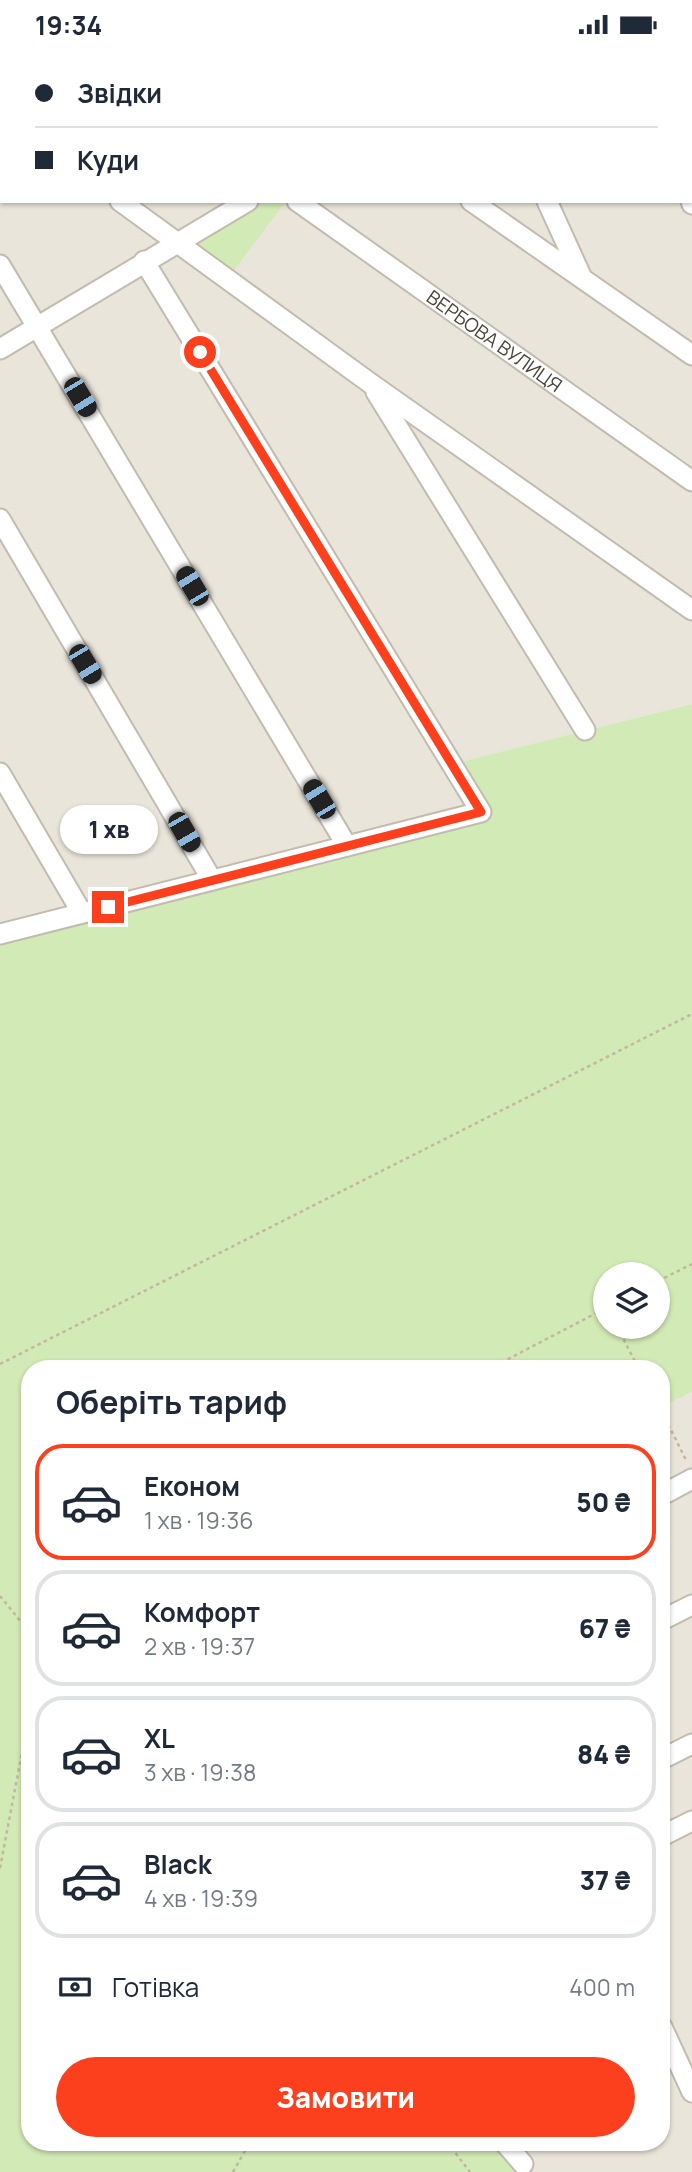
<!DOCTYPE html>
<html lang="uk">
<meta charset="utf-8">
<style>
body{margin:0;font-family:Manrope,sans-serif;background:#f2f2f3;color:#1f2937;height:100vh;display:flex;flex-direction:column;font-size:26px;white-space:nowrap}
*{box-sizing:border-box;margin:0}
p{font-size:23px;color:#747a83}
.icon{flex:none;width:38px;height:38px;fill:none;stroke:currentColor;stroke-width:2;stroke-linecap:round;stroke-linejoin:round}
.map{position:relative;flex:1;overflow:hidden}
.panel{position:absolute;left:21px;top:1311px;width:649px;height:791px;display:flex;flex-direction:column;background:#fff;border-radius:28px;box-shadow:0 2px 5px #0004}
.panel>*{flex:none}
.banner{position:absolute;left:0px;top:0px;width:693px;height:154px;box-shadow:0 2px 5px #0004;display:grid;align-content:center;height:154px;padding:0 35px;background:#fff}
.buttons{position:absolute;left:593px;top:1213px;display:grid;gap:14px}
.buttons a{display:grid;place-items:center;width:77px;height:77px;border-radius:50%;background:#fff;box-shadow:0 2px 5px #0004;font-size:35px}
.end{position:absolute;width:32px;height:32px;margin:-16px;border:9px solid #fc3f1d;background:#fff;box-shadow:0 0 0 4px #fff}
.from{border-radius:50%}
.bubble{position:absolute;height:49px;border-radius:24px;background:#fff;box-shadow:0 2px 5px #0004;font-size:23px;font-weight:800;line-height:49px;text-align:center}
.car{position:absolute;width:21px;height:42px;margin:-21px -10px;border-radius:9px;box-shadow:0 0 5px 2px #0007;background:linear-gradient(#222 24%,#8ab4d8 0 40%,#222 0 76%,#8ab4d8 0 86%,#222 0)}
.banner b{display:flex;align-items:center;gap:24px;height:66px;font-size:26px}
.banner b+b{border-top:2px solid #e0e1e3}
.banner i{width:18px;height:18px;background:#1f2937}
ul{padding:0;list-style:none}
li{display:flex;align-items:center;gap:21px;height:116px;margin:0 14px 10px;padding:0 21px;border:4px solid #e0e1e3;border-radius:28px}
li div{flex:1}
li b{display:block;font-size:26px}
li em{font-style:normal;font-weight:800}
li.current{border-color:#fc3f1d}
li>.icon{width:63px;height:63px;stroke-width:1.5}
h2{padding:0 35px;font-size:32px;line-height:84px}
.pay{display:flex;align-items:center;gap:18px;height:77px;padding:0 35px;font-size:26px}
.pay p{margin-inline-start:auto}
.primary-button{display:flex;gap:14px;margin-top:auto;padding:14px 35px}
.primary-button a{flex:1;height:80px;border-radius:42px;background:#fc3f1d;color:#fff;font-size:28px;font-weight:800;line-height:80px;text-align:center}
.status{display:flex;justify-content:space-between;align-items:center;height:49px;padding:0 35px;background:#fff;direction:ltr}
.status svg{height:19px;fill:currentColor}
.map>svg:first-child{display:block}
.residential{fill:#eae5da;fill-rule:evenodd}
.green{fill:#d2eab5;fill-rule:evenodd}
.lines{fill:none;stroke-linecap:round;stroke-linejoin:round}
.minor-casing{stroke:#c2bbae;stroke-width:23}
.path{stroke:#c4b79f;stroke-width:2.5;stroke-dasharray:3.5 3.5;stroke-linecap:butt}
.minor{stroke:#fff;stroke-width:19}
.route{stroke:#fc3f1d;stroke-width:9}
.labels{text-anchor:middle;stroke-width:5;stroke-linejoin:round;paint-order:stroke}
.street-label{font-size:19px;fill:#4b4439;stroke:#fff}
</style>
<div class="status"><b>19:34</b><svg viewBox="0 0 49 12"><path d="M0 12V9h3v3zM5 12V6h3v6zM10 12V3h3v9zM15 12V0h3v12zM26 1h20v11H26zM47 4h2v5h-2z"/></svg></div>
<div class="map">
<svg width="692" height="2123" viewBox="0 0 692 2123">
<rect width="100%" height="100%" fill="#f6f3ec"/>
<g class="residential">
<path d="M 0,0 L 692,0 L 692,655 L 453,715 L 481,763 L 0,885 ZM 2,2 L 691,2 L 691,152 L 2,152 Z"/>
<polygon points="692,1343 692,2123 530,2123 504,2093 662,2093 662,1358"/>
</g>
<g class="green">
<polygon points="248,152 286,152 228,229 179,193"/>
<path d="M 692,655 L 692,1343 L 662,1358 L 662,1320 L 30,1320 L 30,2093 L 504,2093 L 530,2123 L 0,2123 L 0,885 L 481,763 L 452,715 ZM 606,1225 L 658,1225 L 658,1278 L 606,1278 Z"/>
</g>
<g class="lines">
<defs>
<g id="minor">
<polyline points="83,0 85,2"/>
<polyline points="248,0 251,2"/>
<polyline points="337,0 338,2"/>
<polyline points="479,0 480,2"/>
<polyline points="625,0 626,2"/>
<polyline points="555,2 559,0"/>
<polyline points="0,69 2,70"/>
<polyline points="120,152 370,334 692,561"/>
<path id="s1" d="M 297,152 L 692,432"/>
<polyline points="471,152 692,306"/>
<polyline points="547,152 582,229"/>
<polyline points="691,152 692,155"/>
<polyline points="0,216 347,797"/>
<polyline points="0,300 248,152"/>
<polyline points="376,343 585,681"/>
<polyline points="0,470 212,831"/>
<polyline points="0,724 82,864"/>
<polyline points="0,885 481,763 144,212"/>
<polyline points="662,1446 692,1430"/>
<polyline points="662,1571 692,1556"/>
<polyline points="662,1710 692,1695"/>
<polyline points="662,1787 692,1772"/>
<polyline points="662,1978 692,2043"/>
<polyline points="504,2093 523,2115"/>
</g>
</defs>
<use href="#minor" class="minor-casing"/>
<g class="path">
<polyline points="658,1232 692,1215"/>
<polyline points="617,1278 639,1320"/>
<polyline points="0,1315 692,965"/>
<polyline points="489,1320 606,1259"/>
<polyline points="662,1363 687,1413"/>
<polyline points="0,1547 30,1584"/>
<polyline points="0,1819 30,1661"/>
<polyline points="447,2093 470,2123"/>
<polyline points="233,2123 250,2093"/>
</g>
<use href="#minor" class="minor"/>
</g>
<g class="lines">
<polyline class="route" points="108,858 481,763 200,303"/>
</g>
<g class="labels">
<g class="street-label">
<text dy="7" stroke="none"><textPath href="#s1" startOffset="242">ВЕРБОВА ВУЛИЦЯ</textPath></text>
</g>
</g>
</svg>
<div class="buttons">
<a><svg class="icon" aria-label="layers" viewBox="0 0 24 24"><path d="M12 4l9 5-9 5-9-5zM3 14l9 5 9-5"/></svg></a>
</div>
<i class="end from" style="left:200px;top:303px"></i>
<i class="end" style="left:108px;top:858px"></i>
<div class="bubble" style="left:60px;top:756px;width:98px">1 хв</div>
<i class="car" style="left:80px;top:348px;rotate:149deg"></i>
<i class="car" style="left:192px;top:537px;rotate:329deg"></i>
<i class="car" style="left:85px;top:615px;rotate:149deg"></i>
<i class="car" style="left:319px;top:750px;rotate:329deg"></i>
<i class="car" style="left:184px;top:783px;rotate:150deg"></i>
<div class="banner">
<b><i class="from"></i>Звідки</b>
<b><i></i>Куди</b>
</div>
<section class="panel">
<h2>Оберіть тариф</h2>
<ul>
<li class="current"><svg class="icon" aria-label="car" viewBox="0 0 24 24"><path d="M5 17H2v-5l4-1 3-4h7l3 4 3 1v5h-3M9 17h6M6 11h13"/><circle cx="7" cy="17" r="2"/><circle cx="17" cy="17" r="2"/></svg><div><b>Економ</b><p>1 хв · 19:36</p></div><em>50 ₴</em></li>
<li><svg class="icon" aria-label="car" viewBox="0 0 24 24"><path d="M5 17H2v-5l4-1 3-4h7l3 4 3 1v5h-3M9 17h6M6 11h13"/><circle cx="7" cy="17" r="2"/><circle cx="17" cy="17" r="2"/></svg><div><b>Комфорт</b><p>2 хв · 19:37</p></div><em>67 ₴</em></li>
<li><svg class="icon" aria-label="car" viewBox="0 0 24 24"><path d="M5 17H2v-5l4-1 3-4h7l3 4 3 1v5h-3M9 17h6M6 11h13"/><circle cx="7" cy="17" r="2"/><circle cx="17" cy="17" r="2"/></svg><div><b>XL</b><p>3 хв · 19:38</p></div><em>84 ₴</em></li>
<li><svg class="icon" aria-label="car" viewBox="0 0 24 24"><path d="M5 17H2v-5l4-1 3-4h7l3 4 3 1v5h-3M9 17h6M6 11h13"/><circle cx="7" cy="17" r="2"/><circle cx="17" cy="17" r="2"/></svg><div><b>Black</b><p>4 хв · 19:39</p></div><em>37 ₴</em></li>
</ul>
<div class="pay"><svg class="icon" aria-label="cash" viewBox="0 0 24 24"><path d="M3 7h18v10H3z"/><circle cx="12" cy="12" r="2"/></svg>Готівка<p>400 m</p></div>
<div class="primary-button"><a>Замовити</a></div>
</section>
</div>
